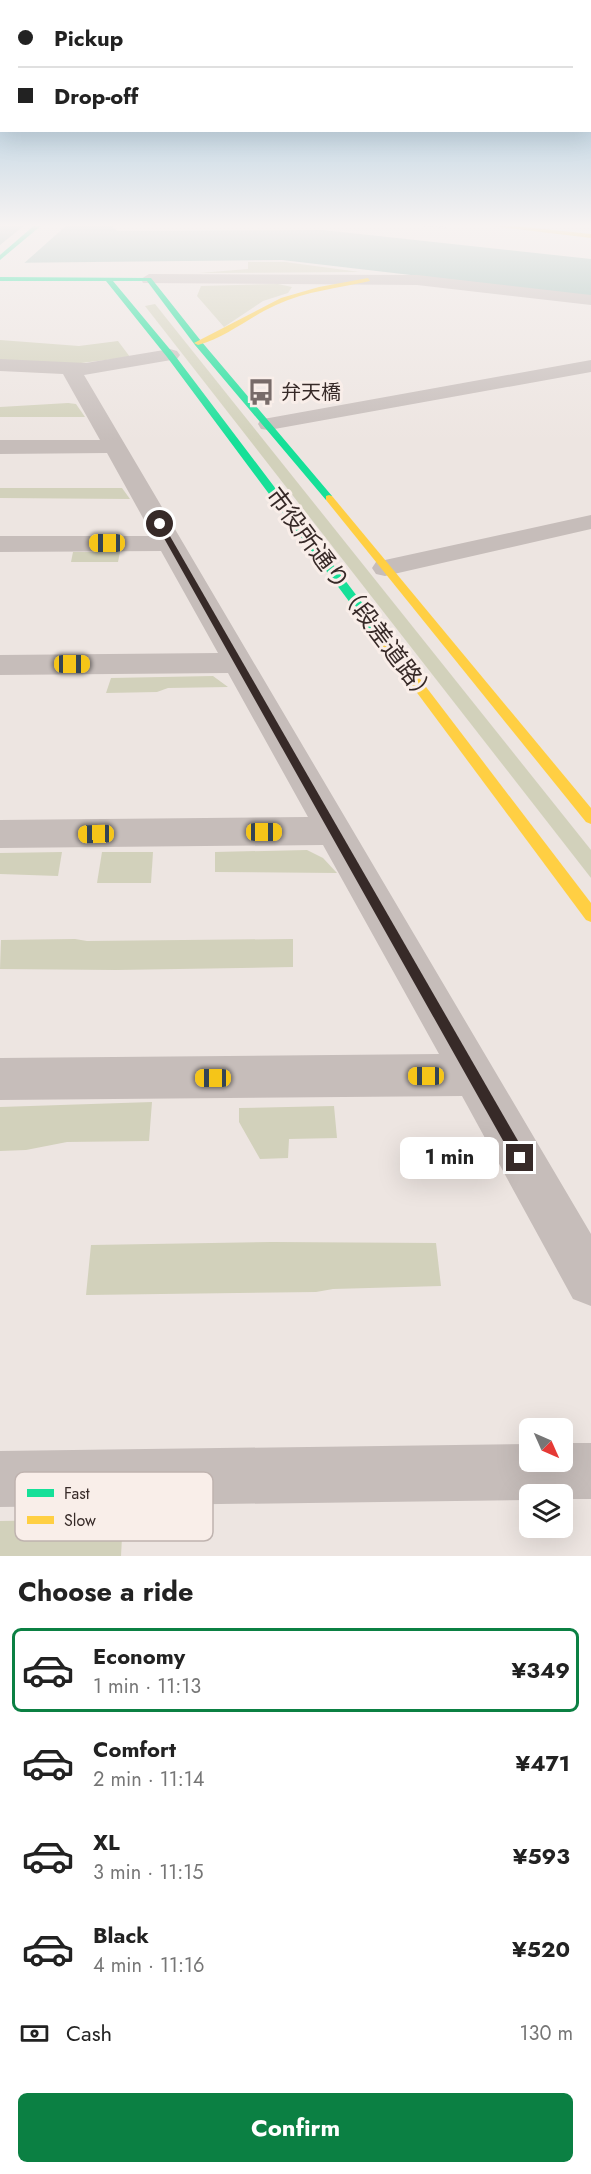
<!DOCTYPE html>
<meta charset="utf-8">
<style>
body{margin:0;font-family:Jost,"Noto Sans JP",sans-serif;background:#f6f6f6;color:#222;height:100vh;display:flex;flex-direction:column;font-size:22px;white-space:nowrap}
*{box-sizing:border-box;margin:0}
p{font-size:20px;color:#767676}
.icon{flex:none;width:33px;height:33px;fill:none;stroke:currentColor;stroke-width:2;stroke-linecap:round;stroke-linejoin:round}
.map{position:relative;height:1556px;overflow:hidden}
.sheet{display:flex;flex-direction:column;background:#fff;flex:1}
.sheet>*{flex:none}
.guide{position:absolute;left:0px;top:0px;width:591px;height:132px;box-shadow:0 6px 24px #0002;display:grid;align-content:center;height:132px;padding:0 18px;background:#fff}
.needle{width:39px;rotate:135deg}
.buttons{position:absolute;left:519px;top:1418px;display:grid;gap:12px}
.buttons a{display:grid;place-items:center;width:54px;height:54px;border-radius:9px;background:#fff;box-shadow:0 6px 24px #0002;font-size:30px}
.end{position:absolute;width:27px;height:27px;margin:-14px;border:8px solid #372a28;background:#fff;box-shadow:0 0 0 3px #fff}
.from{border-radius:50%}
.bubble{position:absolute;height:42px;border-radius:9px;background:#fff;box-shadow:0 6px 24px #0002;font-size:20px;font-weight:700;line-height:42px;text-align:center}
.car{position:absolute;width:18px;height:36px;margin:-18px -9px;border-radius:8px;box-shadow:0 0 4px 2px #0007;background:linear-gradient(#f5c518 24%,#345 0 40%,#f5c518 0 76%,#345 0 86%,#f5c518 0)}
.guide b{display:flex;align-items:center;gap:21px;height:57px;font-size:22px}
.guide b+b{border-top:2px solid #e0e0e0}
.guide i{width:15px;height:15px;background:#222}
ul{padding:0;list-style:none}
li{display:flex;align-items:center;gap:18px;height:84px;margin:0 12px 9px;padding:0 6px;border:3px solid transparent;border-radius:9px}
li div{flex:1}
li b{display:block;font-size:22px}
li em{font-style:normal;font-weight:700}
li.selected{border-color:#0b8043}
li>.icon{width:54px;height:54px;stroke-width:1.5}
h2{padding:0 18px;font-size:27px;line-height:72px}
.pay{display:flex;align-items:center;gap:15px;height:66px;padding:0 18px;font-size:22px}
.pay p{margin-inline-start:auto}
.cta{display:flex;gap:12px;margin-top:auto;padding:12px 18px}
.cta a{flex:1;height:69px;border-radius:9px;background:#0b8043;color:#fff;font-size:24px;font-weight:700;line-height:69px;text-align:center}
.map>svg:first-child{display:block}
.green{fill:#d2d1bb}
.water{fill:#9ebfb8}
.pier{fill:#ede5e1}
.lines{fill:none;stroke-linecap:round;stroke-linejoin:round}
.path{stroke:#bfb6b3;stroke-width:2;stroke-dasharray:1.5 1.5;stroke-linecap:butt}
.street{fill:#c6bdba;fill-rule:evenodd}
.fast{fill:#16e098;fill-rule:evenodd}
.slow{fill:#ffcf43;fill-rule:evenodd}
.route{fill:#372a28}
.labels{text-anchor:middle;stroke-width:6;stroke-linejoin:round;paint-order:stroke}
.far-poi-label{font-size:20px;fill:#372a28;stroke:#f9eee9;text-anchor:start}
.street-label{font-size:24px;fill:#372a28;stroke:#f9eee9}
.key{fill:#f9eee9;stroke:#bfb3af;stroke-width:1.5}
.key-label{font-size:16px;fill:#372a28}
</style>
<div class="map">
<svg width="591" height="1556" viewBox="0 0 591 1556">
<rect width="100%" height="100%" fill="#ede5e1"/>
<g class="green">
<polygon points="248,262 285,262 360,272 199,273 248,269"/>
<polygon points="278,284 292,287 288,293 263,301 224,327 197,296 201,286"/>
<polygon points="155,304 591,850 591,878 145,306"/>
<polygon points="0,340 79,346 118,341 130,357 73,364 0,362"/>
<polygon points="68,403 76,404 85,417 0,417 0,407"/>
<polygon points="0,488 122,488 130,499 0,498"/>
<polygon points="73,552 120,552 118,562 71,562"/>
<polygon points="213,676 228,687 168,688 157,692 106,693 111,678"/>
<polygon points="307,850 323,858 337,873 215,872 215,852"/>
<polygon points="62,852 58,876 0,874 0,853"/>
<polygon points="102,852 153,852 151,883 97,883"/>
<polygon points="75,939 87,941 293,939 293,967 116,970 0,969 1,940"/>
<polygon points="152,1102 149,1141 67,1142 26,1150 0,1151 0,1107"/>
<polygon points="334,1106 337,1138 289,1139 288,1158 260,1159 239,1122 239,1108"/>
<polygon points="272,1242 436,1243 441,1286 333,1289 316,1292 86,1295 91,1245"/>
<polygon points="123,1519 121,1556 0,1556 0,1521"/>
</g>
<polygon class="water" points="0,224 113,224 113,228 118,231 323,230 591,259 591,296 282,260 0,263"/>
<polygon class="pier" points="26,224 68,224 21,266 0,266 0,245"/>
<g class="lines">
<polyline class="path" points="415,224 447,228"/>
<g class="street">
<polygon points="149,274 417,275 591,295 591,305 417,285 143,283 141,279"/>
<polygon points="170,349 177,351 180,355 177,359 84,375 591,1234 591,1306 573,1299 462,1096 0,1100 0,1058 439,1054 323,845 0,848 0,820 308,817 228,673 0,675 0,655 218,653 161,551 0,552 0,536 153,536 107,453 0,454 0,440 100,440 63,374 0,371 0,359 86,363"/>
<polygon points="591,360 591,372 269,430 261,429 258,424 261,419 269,418"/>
<polygon points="591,515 591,529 385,576 376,574 372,568 376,562 385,560"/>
<polygon points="562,1443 591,1443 591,1499 562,1499 562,1494 530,1494 530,1500 0,1507 0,1451 530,1444 530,1461 562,1461"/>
</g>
<g class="fast">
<polygon points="36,224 43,224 0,260 0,255"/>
<polygon points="0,277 151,278 201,341 332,496 332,500 326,500 195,345 147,281 113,281 173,353 391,641 393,644 391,647 383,647 167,357 106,281 0,281"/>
</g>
<g class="slow">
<polygon points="475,224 496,224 591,234 591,238"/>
<path d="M 368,278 L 370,281 C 339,288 306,291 276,305 C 249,317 227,337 198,345 L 194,343 L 281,298 L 319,287 Z"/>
<polygon points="329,495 332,496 591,808 591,824 586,822 326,500 326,496"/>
<polygon points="387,640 391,641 591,903 591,922 586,920 383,647 381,644"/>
</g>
</g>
<linearGradient id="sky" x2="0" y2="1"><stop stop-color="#8ab8d5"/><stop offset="0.51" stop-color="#f7f3f2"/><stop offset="1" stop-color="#f7f3f2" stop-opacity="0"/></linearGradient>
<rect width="591" height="442" fill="url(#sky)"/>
<polygon class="route" points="160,521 163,524 525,1153 527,1158 525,1162 520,1164 515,1162 156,524"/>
<defs>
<symbol id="bus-bare" viewBox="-9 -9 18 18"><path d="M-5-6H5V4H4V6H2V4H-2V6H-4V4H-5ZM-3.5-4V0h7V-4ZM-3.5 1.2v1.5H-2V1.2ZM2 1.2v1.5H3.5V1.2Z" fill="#776b69" stroke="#f9eee9" stroke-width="2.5" paint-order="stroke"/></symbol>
</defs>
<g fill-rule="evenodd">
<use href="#bus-bare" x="242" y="373" width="38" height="38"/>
</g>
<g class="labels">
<g class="far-poi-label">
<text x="281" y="399">弁天橋</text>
</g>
<g class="street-label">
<text transform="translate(351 596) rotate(53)" y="8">市役所通り（段差道路）</text>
</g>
</g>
<rect x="15" y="1472" width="198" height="69" rx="9" class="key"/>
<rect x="27" y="1489" width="27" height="8" fill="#16e098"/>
<rect x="27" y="1516" width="27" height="8" fill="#ffcf43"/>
<g class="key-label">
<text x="64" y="1499">Fast</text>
<text x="64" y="1526">Slow</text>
</g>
</svg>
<div class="buttons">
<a><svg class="needle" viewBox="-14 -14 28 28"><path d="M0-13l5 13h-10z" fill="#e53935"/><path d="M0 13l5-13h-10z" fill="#767676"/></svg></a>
<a><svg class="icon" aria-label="layers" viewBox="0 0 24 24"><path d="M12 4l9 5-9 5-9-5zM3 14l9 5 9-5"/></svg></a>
</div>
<i class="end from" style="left:160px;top:524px"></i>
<i class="end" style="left:520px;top:1158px"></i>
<div class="bubble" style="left:400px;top:1137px;width:99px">1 min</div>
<i class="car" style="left:107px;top:543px;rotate:270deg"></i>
<i class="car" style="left:72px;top:664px;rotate:90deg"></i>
<i class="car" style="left:264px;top:832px;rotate:90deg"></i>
<i class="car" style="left:96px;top:834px;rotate:269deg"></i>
<i class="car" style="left:426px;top:1076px;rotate:270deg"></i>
<i class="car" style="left:213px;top:1078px;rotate:270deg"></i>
<div class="guide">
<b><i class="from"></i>Pickup</b>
<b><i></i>Drop-off</b>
</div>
</div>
<section class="sheet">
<h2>Choose a ride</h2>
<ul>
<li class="selected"><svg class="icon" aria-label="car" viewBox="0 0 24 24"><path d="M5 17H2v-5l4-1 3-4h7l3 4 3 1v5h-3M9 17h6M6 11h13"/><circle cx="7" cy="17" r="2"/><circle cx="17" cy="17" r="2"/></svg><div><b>Economy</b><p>1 min · 11:13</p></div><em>¥349</em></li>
<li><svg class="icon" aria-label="car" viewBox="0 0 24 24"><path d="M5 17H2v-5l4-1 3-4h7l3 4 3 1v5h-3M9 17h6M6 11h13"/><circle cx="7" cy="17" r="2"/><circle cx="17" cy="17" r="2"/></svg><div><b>Comfort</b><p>2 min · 11:14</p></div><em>¥471</em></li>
<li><svg class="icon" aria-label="car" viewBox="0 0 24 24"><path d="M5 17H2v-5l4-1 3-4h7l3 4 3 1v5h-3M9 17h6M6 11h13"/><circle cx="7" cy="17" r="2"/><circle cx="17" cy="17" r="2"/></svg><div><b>XL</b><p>3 min · 11:15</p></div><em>¥593</em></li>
<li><svg class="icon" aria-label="car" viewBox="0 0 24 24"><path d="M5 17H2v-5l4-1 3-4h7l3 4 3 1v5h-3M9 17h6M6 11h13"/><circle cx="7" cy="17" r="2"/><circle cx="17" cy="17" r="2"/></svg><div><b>Black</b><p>4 min · 11:16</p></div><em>¥520</em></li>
</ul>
<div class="pay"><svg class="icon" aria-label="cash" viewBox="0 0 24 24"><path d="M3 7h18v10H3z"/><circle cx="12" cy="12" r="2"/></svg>Cash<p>130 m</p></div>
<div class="cta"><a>Confirm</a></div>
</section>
